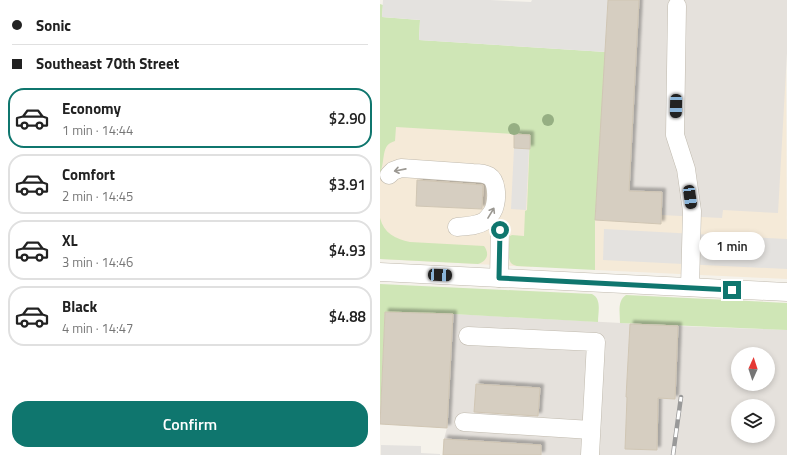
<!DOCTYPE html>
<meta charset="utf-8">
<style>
body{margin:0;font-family:"Titillium Web",sans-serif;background:#f6f6f6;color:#222;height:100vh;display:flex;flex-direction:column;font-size:15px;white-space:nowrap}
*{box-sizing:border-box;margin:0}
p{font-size:13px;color:#767676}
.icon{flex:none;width:22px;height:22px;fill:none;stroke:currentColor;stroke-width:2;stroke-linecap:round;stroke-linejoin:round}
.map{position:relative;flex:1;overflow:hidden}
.panel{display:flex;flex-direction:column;background:#fff;width:380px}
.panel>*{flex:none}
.guide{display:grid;align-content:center;height:88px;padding:0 12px;background:#fff}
.needle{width:26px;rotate:3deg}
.tools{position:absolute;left:351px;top:347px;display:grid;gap:8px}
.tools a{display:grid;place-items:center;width:44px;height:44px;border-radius:50%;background:#fff;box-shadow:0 2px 6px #0003;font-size:20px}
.end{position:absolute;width:18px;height:18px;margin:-9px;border:5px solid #0f766e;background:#fff;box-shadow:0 0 0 2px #fff}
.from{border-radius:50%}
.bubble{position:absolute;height:28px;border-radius:14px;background:#fff;box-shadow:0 2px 6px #0003;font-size:13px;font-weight:600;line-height:28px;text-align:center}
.car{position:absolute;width:12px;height:24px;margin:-12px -6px;border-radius:5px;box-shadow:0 0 3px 1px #0007;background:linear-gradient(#222 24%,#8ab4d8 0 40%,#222 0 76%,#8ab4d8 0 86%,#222 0)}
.guide b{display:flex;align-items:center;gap:14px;height:38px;font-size:15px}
.guide b+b{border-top:1px solid #e0e0e0}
.guide i{width:10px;height:10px;background:#222}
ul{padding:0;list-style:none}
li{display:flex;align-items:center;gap:12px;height:60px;margin:0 8px 6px;padding:0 4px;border:2px solid #e0e0e0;border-radius:16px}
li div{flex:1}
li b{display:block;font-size:15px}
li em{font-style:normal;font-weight:600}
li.active{border-color:#0f766e}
li>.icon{width:36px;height:36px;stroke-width:1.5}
.action{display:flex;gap:8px;margin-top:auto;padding:8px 12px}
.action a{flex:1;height:46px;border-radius:16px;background:#0f766e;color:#fff;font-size:16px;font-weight:600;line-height:46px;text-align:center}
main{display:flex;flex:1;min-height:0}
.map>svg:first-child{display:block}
.commercial{fill:#f5ead8}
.industrial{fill:#e5e1dc;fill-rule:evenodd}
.green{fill:#cfe6b6}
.parking{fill:#e4e2df}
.building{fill:#d6cec1;stroke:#d0c6b4;filter:url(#shadow)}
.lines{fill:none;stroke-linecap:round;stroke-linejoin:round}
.minor-casing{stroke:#c0baae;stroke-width:19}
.minor{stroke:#fff;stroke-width:18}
.rail-casing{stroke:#999;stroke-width:4.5}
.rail{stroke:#fff;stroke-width:3;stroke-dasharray:9;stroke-linecap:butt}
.tree{fill:#96af83}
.oneway{stroke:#9b9892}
.route{stroke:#0f766e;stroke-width:5}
</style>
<main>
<section class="panel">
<div class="guide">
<b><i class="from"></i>Sonic</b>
<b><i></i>Southeast 70th Street</b>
</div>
<ul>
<li class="active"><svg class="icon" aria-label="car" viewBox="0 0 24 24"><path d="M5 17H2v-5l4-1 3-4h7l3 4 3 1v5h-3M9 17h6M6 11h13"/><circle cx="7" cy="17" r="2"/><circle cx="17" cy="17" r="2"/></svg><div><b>Economy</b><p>1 min · 14:44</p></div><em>$2.90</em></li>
<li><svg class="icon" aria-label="car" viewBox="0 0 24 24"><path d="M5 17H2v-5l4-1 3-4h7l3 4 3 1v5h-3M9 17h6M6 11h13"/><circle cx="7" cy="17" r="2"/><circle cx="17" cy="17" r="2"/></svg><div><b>Comfort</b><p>2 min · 14:45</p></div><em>$3.91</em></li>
<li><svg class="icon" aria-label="car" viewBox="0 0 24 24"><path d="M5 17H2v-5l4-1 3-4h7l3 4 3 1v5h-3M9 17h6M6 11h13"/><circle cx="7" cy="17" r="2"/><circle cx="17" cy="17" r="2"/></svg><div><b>XL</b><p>3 min · 14:46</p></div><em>$4.93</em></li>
<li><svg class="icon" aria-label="car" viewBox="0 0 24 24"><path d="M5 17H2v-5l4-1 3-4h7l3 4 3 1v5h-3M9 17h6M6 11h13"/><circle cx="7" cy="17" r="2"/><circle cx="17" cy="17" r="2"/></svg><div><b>Black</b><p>4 min · 14:47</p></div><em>$4.88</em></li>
</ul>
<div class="action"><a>Confirm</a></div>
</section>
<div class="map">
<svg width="407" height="455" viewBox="0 0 407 455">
<defs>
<filter id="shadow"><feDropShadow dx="3.5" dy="-3.5" stdDeviation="1" flood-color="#0004"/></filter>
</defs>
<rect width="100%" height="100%" fill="#f5f2eb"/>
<g class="commercial">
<polygon points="406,53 407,279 215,270 215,220 217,189 282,192 342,218 342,210"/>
<polygon points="0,123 158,131 152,267 0,259"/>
</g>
<g class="industrial">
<polygon points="228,0 407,0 407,53 398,213 343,210 342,218 281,215 282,192 249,191"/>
<path d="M 73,314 L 298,326 L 407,330 L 407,455 L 63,455 L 64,439 L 67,428 ZM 358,354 L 388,354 L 388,384 L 358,384 ZM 358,406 L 388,406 L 388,436 L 358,436 Z"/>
</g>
<g class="green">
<path d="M 0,4 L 3,5 L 2,17 L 40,20 L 39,40 L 226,52 L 215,220 L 215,270 L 137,266 C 135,265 133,265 131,263 C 127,258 129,243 130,236 L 132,235 L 144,236 L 145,211 L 147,210 L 150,135 L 16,127 L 15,141 C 0,145 6,160 0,173 Z"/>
<path d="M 0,218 C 4,233 15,239 30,242 L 104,246 C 110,254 107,261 98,264 L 0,259 Z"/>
<path d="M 0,284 L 212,294 C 222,299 218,312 218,322 L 73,314 L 5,312 L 0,416 Z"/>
<path d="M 246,295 L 407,303 L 407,330 L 240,323 C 240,313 237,301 246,295 Z"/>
</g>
<g class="parking">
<polygon points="3,0 110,0 151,2 152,0 228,0 226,52 39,40 40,20 2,17"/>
<polygon points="134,148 149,149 146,210 131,209"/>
<polygon points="224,229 407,239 407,269 223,260"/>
<polygon points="1,445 41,446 41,453 60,454 60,455 1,455"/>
</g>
<g class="building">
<polygon points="228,0 259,0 249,191 282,192 281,224 215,220"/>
<polygon points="134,134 150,135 150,149 134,148"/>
<polygon points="37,180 103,185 102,209 36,206"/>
<polygon points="5,312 73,314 67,428 0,424"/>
<polygon points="250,324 298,326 295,399 278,398 277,450 245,449 247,397 246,397"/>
<polygon points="96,384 160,388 158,416 94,412"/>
<polygon points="64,439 161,445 161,455 63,455"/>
</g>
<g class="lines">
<defs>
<g id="minor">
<polyline points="297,6 295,135 306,169 312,211 310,287"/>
<path d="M 9,175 L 13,171 L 21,168 L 93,173 C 98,173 104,173 109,176 C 117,181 117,197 115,205 C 114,211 109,217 105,221 C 97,226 87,226 77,227"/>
<polyline points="0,272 407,292"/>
<polyline points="119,278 120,230"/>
<polyline points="88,336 216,342 210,455"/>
<polyline points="84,422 211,430"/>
</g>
</defs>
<use href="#minor" class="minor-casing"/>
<use href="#minor" class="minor"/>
<defs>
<polyline id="rail" points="293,455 301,397"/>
</defs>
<use href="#rail" class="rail-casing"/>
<use href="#rail" class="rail"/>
</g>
<g class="tree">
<circle cx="168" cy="120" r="6"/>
<circle cx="134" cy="129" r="6"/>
</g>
<defs><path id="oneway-shaft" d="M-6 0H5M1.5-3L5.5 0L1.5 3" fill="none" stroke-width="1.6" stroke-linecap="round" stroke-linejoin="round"/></defs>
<g class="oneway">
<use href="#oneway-shaft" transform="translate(20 170) rotate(169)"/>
<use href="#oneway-shaft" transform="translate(111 213) rotate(-59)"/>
</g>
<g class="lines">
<polyline class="route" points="120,230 119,278 352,290"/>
</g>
</svg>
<div class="tools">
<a><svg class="needle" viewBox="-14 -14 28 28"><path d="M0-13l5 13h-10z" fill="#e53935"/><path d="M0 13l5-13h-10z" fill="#767676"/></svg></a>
<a><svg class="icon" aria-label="layers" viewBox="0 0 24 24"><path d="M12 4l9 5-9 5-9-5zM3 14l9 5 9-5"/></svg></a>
</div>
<i class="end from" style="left:120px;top:230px"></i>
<i class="end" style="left:352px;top:290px"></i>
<div class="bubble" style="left:319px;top:232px;width:66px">1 min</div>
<i class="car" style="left:296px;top:106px;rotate:181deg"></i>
<i class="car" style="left:310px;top:197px;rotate:172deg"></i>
<i class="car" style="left:60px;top:275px;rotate:93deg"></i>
</div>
</main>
